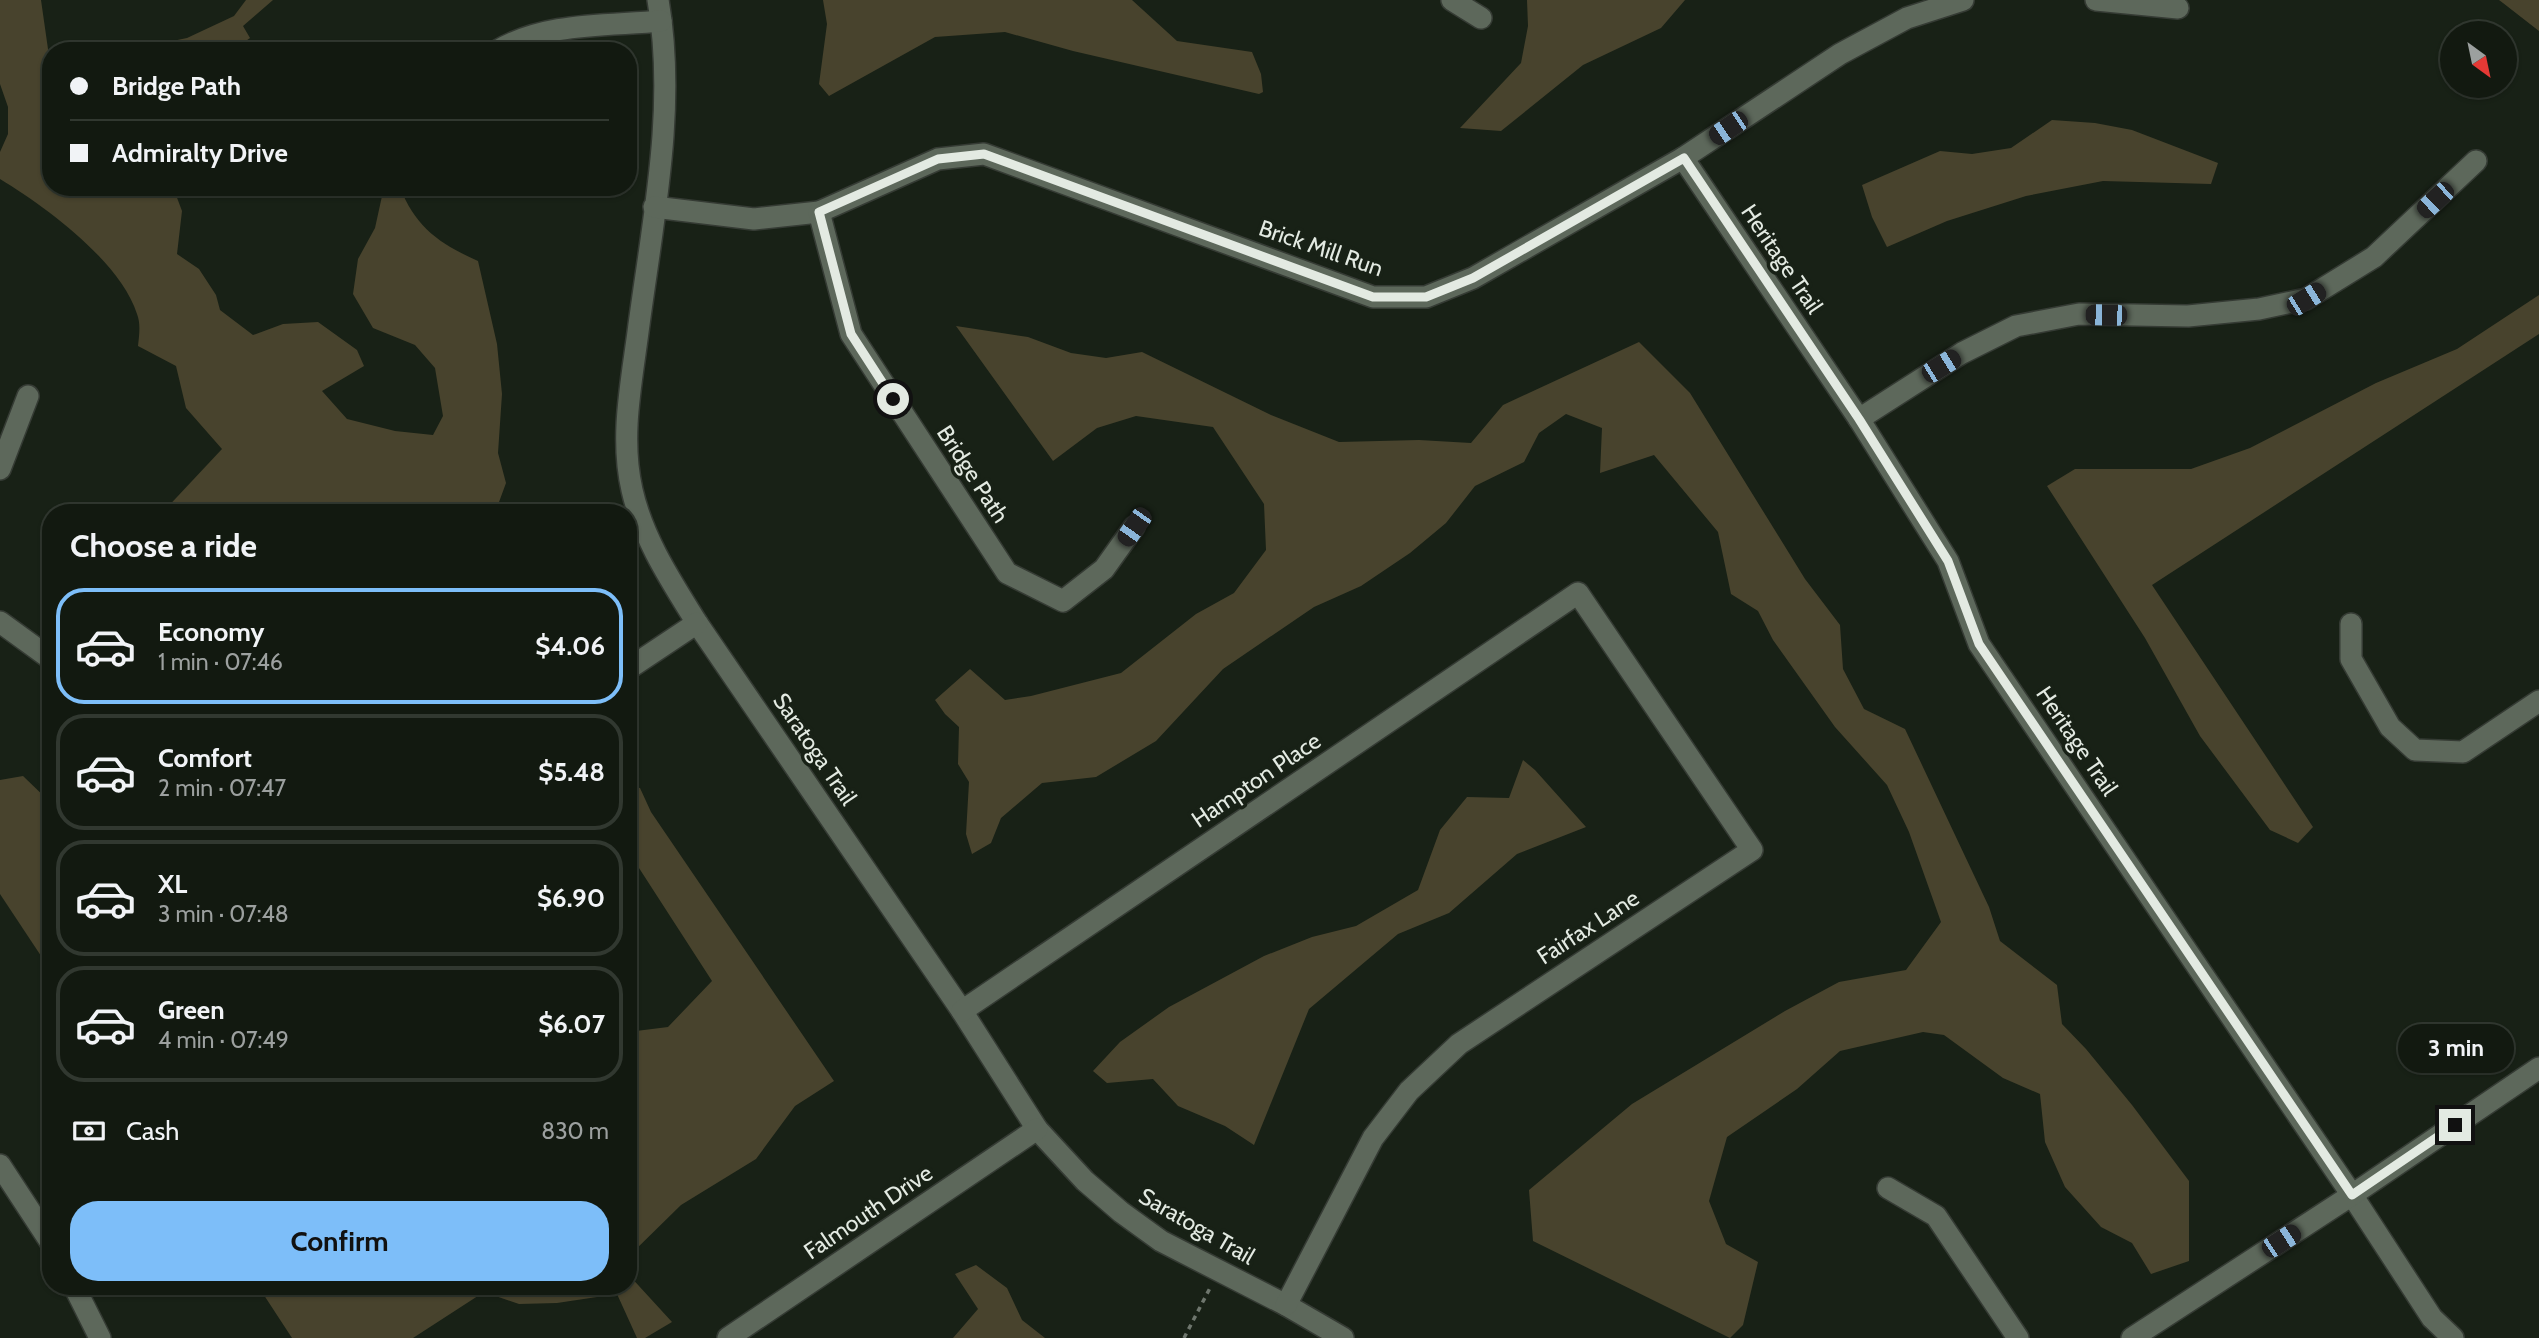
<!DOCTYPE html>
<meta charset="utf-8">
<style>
body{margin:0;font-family:Cabin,sans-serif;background:#1b2219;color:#f1f3f6;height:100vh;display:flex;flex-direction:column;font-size:26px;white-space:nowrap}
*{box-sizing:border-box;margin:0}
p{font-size:23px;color:#9ca09f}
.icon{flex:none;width:38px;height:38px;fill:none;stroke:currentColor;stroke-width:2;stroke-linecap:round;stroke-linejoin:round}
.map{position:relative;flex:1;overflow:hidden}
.side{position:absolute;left:42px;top:504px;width:595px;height:791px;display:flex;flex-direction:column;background:#121910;border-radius:28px;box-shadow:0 2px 5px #0004,0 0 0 2px #313830}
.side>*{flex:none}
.top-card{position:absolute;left:42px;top:42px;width:595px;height:154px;border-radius:28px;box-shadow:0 2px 5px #0004,0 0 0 2px #313830;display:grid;align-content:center;height:154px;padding:0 28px;background:#121910}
.needle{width:46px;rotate:147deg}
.fabs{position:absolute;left:2440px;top:21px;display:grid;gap:14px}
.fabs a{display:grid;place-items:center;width:77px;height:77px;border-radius:50%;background:#121910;box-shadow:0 2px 5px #0004,0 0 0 2px #313830;font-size:35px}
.end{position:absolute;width:32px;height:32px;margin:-16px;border:9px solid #e3eae2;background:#111;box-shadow:0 0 0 4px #111}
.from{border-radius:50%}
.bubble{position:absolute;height:49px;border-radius:24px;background:#121910;box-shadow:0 2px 5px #0004,0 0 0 2px #313830;font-size:23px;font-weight:800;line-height:49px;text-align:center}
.car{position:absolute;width:21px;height:42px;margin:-21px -10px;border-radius:9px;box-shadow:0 0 5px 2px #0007;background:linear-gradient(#222 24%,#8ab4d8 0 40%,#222 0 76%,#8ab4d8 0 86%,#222 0)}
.top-card b{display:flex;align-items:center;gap:24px;height:66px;font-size:26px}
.top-card b+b{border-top:2px solid #313830}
.top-card i{width:18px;height:18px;background:#f1f3f6}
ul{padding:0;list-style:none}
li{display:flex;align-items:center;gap:21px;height:116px;margin:0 14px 10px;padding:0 14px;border:4px solid #313830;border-radius:28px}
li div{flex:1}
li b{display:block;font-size:26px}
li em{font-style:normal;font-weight:800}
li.current{border-color:#7dbef9}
li>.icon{width:63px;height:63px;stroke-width:1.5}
h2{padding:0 28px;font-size:32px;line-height:84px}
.pay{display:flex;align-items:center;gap:18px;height:77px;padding:0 28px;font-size:26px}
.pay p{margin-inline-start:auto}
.primary-button{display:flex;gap:14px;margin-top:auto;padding:14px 28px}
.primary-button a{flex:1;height:80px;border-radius:28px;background:#7dbef9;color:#111;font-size:28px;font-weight:800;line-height:80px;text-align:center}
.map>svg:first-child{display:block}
.green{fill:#48432d}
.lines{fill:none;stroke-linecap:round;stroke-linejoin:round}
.minor-casing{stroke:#353b34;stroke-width:24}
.path{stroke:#6e766d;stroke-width:3.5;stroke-dasharray:5 5;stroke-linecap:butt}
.minor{stroke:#5d685b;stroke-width:21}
.route{stroke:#e3eae2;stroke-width:9}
.labels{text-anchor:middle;stroke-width:7;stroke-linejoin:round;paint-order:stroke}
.street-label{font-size:23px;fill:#e3eae2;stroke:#182116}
</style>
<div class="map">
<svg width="2539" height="1338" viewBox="0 0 2539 1338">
<rect width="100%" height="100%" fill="#182116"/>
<g class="green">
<path d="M 0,0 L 41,0 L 51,70 L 51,187 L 173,187 L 182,211 L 177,254 L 199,269 L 216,295 L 220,310 L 253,335 L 283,324 L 318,322 L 357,350 L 364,366 L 322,391 L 347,419 L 395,431 L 433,435 L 443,416 L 435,368 L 415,345 L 373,328 L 353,294 L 358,259 L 375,228 L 384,187 L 400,187 C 415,227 440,244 478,261 L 497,344 L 502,394 L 498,453 L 506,483 L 495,513 L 162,513 L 222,449 L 186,408 L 176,366 L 138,346 C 139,336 141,324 137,314 C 120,261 46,207 0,179 L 0,152 L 8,134 L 8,107 L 0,84 Z"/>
<polygon points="246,0 273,0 243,26 250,38 232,51 137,51 148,46 187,38 234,16"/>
<polygon points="823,0 1132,0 1177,41 1252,52 1261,74 1263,92 1259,94 1073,51 1005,32 935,37 829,96 819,84 827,24"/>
<polygon points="1527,0 1685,0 1661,28 1583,65 1501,131 1460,128 1521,63 1528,26"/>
<polygon points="2499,0 2539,0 2539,31 2503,3"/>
<polygon points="2052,120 2095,123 2132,130 2218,163 2211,184 2103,181 2026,196 1947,221 1887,247 1872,217 1862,185 1940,151 1972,154 2011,148"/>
<polygon points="2539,295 2539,334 2152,585 2313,827 2298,843 2270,830 2200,736 2145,638 2047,486 2075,469 2191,469 2250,448 2376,383 2457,349"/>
<polygon points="956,326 1028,337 1071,353 1106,358 1142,352 1271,415 1339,442 1419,440 1471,443 1503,405 1639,342 1690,393 1805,579 1840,625 1843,669 1864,709 1905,729 1989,907 2000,941 2057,985 2062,1024 2086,1049 2132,1105 2189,1181 2189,1261 2151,1274 2132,1243 2101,1227 2065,1187 2045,1142 2040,1094 2003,1078 1944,1035 1923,1032 1840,1051 1797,1089 1727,1137 1709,1201 1726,1244 1758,1262 1743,1325 1730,1338 1533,1241 1529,1190 1632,1104 1785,1011 1839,982 1906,970 1941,922 1909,832 1887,785 1835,727 1773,640 1758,611 1731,594 1718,532 1654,455 1600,473 1602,428 1566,414 1539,433 1524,462 1475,486 1446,523 1410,553 1361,586 1314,607 1223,669 1156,741 1096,777 1042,783 1001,818 991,843 972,854 966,834 969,782 958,764 959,727 945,714 935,700 970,669 1005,700 1031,696 1121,673 1196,614 1234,593 1266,550 1264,504 1213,427 1136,416 1097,428 1053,461"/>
<polygon points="1523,760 1535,770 1586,827 1517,854 1449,913 1398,934 1309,1009 1254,1145 1225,1126 1178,1106 1153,1079 1107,1083 1093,1071 1120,1042 1169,1007 1264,956 1312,937 1356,926 1418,890 1440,830 1467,797 1509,798"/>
<polygon points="23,776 51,803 51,971 0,894 0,780"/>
<polygon points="628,786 640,788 651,812 834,1081 795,1106 756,1159 681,1205 628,1257 628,1032 668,1027 712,981 628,851"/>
<polygon points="976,1265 1007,1288 1022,1320 1045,1338 953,1338 978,1309 955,1274"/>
<polygon points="628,1274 672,1322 645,1338 637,1338 617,1294 557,1303 519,1304 484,1292 413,1338 292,1338 258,1286 628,1286"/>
</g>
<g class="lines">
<defs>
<g id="minor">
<path d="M 658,0 C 677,109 652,224 638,332 C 631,385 620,438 632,490 C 643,539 671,581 697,623 L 962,1011 L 1037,1129 L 1085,1181 L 1121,1212 L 1161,1241 L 1286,1305 L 1343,1338"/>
<polyline points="1452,0 1481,18"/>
<polyline points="2096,0 2178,8"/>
<path d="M 497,51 C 545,22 607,26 661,21"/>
<polyline points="1683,158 1859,419 1948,561 1979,644 2352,1195 2432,1318 2453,1338"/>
<polyline points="654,207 754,219 819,212 938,159 984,154 1373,297 1426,297 1473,278 1683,158 1840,54 1907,18 1963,0"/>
<polyline points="819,212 851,334 1007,573 1063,601 1104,569 1134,527"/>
<polyline points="1859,419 1962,353 2016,326 2079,314 2188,316 2259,309 2306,299 2374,257 2476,161"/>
<polyline points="0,469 28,396"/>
<polyline points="0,622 51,659"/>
<polyline points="2351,624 2351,659 2390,727 2415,750 2463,752 2539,701"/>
<polyline points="628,669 697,623"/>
<polyline points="962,1011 1578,593 1752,850 1459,1044 1409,1091 1373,1138 1286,1305"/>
<polyline points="0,1165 51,1243"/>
<polyline points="1888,1188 1936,1216 2018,1338"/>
<polyline points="74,1286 100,1338"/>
<polyline points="728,1338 1037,1129"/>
<polyline points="2132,1338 2352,1195 2539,1068"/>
</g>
</defs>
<use href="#minor" class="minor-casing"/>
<polyline class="path" points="1184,1338 1210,1288"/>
<use href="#minor" class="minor"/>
</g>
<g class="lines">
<polyline class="route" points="893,399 851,334 819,212 938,159 984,154 1373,297 1426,297 1473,278 1684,158 1859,419 1948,561 1979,644 2352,1195 2455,1125"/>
</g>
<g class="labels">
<g class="street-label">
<text transform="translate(1321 248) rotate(19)" y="8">Brick Mill Run</text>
<text transform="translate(1782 259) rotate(56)" y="8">Heritage Trail</text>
<text transform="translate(973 474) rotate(57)" y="8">Bridge Path</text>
<text transform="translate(2077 741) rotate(56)" y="8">Heritage Trail</text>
<text transform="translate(815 749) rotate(56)" y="8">Saratoga Trail</text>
<text transform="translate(1256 780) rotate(-34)" y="8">Hampton Place</text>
<text transform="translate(1588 927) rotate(-33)" y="8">Fairfax Lane</text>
<text transform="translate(868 1212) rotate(-34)" y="8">Falmouth Drive</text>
<text transform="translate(1197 1226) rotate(30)" y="8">Saratoga Trail</text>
</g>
</g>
</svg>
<div class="fabs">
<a><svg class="needle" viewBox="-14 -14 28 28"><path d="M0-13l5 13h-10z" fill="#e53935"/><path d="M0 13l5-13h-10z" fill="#9ca09f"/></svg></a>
</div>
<i class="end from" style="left:893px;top:399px"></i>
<i class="end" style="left:2455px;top:1125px"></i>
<div class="bubble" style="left:2398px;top:1024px;width:116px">3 min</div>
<i class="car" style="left:1728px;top:128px;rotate:236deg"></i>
<i class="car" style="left:2435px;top:200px;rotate:227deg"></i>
<i class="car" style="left:2306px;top:299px;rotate:58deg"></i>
<i class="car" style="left:2106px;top:315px;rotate:271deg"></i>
<i class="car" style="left:1941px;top:366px;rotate:58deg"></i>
<i class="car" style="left:1134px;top:527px;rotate:215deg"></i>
<i class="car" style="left:2281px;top:1241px;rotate:57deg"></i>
<div class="top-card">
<b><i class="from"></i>Bridge Path</b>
<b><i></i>Admiralty Drive</b>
</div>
<section class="side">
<h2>Choose a ride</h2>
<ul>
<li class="current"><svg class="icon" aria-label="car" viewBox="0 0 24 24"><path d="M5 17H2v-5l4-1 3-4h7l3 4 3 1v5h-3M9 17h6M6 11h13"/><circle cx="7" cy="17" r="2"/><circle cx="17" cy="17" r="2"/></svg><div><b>Economy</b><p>1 min · 07:46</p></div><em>$4.06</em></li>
<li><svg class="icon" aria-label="car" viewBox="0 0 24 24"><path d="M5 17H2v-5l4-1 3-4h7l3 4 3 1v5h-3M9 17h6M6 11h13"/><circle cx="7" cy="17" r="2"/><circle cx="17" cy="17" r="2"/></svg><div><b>Comfort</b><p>2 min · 07:47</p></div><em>$5.48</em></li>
<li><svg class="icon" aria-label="car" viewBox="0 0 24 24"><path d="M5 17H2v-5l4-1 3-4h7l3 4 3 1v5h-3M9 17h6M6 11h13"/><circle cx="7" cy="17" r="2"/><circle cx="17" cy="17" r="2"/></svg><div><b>XL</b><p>3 min · 07:48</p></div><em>$6.90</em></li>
<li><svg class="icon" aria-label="car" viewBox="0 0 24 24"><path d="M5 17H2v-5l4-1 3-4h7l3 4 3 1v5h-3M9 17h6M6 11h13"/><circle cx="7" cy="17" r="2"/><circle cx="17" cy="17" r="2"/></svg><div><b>Green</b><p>4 min · 07:49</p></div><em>$6.07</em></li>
</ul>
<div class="pay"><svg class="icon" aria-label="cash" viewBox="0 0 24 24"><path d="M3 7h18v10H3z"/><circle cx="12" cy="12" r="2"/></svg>Cash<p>830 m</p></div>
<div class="primary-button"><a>Confirm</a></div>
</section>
</div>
